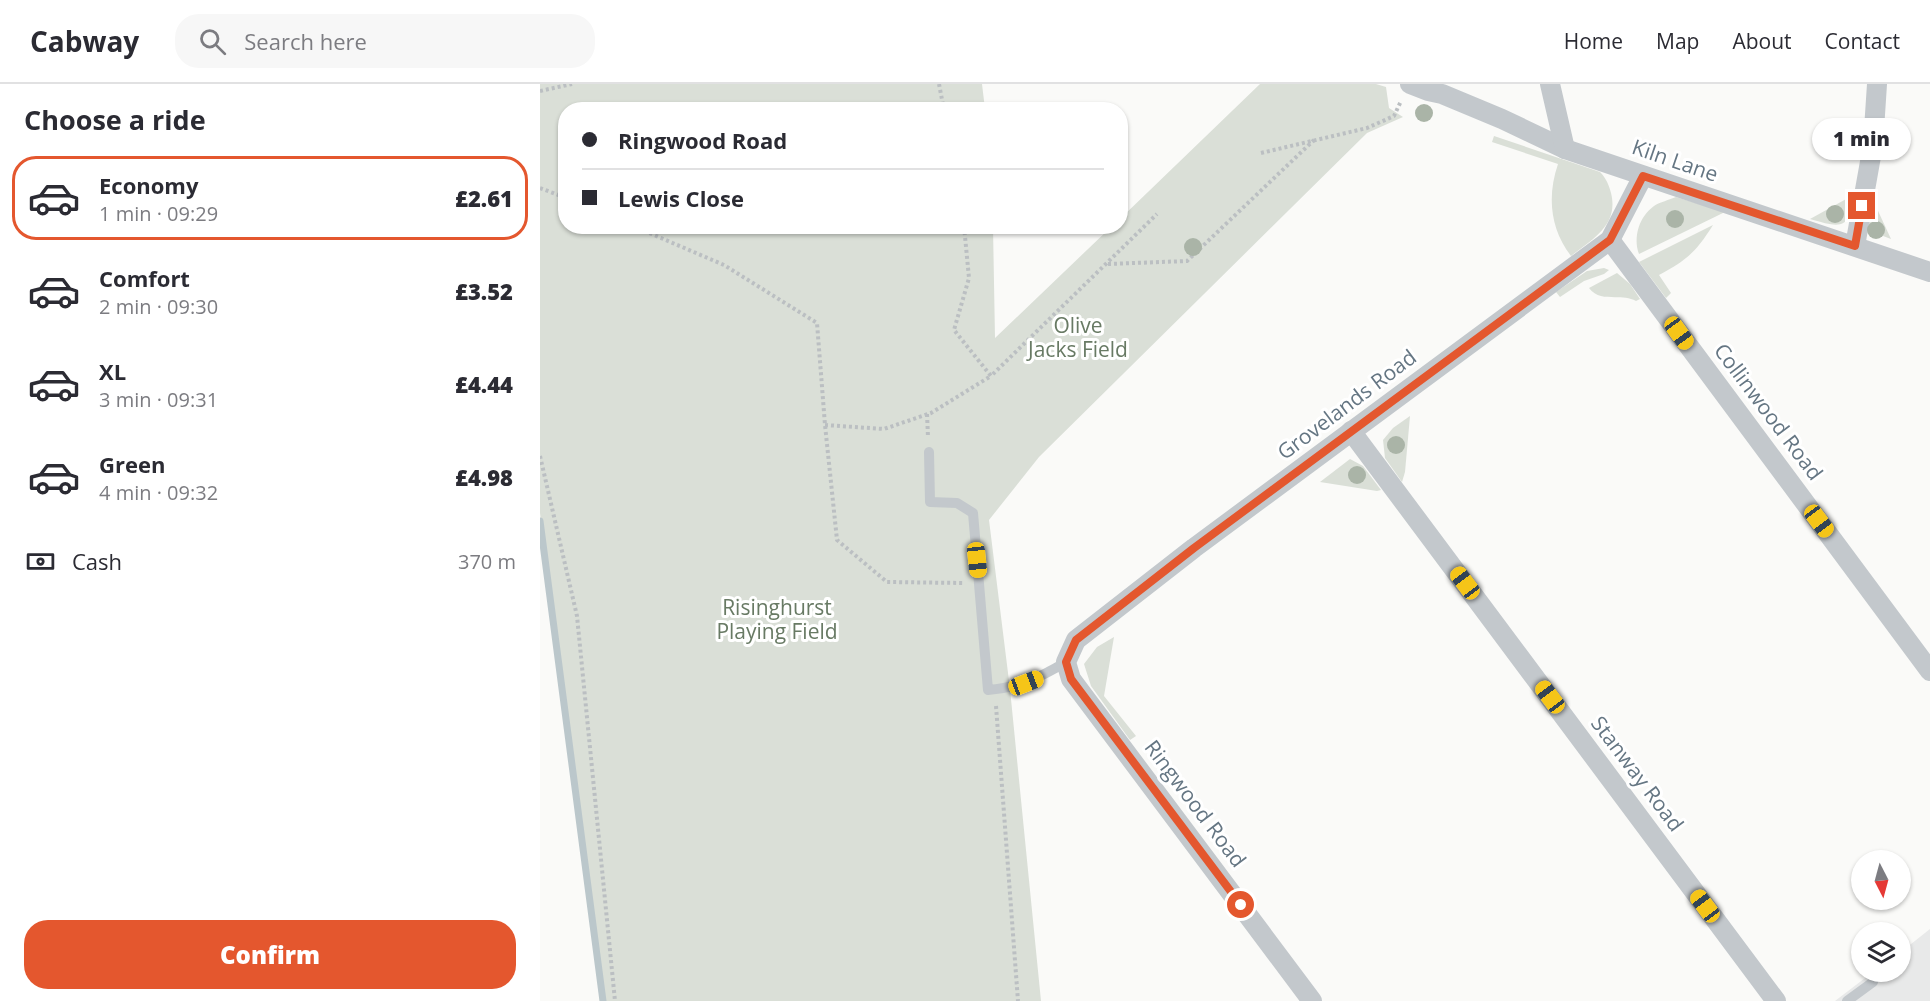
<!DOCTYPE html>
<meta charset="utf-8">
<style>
body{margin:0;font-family:"Open Sans",sans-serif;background:#f7f7f7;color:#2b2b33;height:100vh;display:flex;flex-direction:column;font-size:22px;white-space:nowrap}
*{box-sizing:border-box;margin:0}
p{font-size:20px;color:#7c7c81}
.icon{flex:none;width:33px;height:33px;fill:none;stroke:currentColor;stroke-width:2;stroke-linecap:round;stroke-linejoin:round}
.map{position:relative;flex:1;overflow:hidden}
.sheet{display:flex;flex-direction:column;background:#fff;width:540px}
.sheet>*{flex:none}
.top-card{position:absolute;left:18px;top:18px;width:570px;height:132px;border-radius:24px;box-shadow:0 2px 4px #0004;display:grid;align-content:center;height:132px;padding:0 24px;background:#fff}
.needle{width:39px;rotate:174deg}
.tools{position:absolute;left:1311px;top:766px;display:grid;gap:12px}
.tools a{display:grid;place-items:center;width:60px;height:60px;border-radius:50%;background:#fff;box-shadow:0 2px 4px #0004;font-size:30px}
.end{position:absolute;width:27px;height:27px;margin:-14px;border:8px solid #e4572e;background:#fff;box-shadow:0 0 0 3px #fff}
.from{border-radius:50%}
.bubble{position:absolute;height:42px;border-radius:21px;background:#fff;box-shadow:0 2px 4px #0004;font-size:20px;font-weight:800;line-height:42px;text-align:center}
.car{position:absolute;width:18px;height:36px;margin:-18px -9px;border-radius:8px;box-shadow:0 0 4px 2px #0007;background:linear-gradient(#f5c518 24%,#345 0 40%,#f5c518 0 76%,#345 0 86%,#f5c518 0)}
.top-card b{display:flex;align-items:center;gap:21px;height:57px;font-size:22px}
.top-card b+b{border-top:2px solid #e1e1e2}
.top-card i{width:15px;height:15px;background:#2b2b33}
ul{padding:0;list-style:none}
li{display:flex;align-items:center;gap:18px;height:84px;margin:0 12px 9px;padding:0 12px;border:3px solid transparent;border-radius:24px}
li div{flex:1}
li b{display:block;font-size:22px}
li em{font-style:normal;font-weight:800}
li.current{border-color:#e4572e}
li>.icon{width:54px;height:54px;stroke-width:1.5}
h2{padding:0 24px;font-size:27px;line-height:72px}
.pay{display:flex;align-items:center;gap:15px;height:66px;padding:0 24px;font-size:22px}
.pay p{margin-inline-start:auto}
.button{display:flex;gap:12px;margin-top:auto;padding:12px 24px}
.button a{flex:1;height:69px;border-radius:24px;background:#e4572e;color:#fff;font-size:24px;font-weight:800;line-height:69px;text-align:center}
header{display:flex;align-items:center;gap:36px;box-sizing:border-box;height:84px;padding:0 30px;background:#fff;border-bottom:2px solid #e1e1e2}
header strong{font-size:28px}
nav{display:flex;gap:33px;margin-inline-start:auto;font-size:21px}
.search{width:420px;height:54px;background:#f7f7f7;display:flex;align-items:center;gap:15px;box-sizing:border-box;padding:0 21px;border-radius:24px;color:#7c7c81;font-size:22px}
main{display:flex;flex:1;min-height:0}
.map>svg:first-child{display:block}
.built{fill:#e8e9e9}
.green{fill:#dadfd7}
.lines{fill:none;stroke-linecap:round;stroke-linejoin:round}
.stream{stroke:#bbc7cb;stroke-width:7}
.path{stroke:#bbbfc2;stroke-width:4;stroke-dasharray:3 3;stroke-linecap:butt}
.lane{stroke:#c3c8cc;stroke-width:10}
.street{stroke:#c3c8cc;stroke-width:20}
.tree{fill:#aab4a7}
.route{stroke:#e4572e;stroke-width:8}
.labels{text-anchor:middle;stroke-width:6;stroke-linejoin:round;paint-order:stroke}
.street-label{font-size:21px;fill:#657683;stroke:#fff}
.park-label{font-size:21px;fill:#687a64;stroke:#fff}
</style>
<header>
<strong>Cabway</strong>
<div class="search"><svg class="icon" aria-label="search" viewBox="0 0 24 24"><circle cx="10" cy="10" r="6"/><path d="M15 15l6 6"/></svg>Search here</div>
<nav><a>Home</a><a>Map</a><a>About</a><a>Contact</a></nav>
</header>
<main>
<section class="sheet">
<h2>Choose a ride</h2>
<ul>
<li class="current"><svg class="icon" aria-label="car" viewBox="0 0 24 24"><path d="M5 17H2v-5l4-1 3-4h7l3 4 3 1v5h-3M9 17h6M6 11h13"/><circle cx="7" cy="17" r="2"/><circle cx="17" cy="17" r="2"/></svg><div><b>Economy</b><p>1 min · 09:29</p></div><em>£2.61</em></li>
<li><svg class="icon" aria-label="car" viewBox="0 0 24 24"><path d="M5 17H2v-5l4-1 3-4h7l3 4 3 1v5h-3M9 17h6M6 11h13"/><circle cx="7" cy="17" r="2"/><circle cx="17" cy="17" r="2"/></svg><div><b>Comfort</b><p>2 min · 09:30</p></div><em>£3.52</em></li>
<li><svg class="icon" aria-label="car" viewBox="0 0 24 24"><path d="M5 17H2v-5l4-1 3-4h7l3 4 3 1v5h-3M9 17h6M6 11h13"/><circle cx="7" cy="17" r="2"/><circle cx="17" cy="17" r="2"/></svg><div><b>XL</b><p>3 min · 09:31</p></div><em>£4.44</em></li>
<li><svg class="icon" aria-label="car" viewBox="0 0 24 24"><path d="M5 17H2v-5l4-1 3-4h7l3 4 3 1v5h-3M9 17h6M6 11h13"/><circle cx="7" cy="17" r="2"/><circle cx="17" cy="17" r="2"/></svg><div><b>Green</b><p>4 min · 09:32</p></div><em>£4.98</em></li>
</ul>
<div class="pay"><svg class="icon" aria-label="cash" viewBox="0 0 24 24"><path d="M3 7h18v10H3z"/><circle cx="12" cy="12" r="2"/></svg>Cash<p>370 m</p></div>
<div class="button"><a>Confirm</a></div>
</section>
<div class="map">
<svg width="1390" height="917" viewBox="0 0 1390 917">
<rect width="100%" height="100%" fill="#fafaf8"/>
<polygon class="built" points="1390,845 1390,917 1295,917 1333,888 1360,888 1361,868"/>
<g class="green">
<polygon points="0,0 442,0 445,25 26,26 26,142 453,143 455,254 571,143 580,142 581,134 720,0 836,0 846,3 849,24 863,33 827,49 499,373 449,436 470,605 501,917 60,917 0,429"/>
<path d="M 954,52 L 1060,88 C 1066,94 1069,101 1071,109 C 1079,141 1053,155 1031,172 C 1010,145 1007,112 1018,80 L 952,58 Z"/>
<path d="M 1317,109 C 1308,145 1304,145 1270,135 Z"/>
<path d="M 1136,113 L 1185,128 L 1099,170 C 1093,153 1099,133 1114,122 C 1120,118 1129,116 1136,113 Z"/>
<polygon points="1333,116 1351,155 1330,147 1328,142"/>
<path d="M 1173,141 C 1156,168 1147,176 1119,191 L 1131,209 L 1126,214 L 1099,178 Z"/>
<polygon points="1064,184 1069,186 1064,190 1044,197 1020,213 1016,208 1047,187"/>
<path d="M 1077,189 L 1090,200 L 1100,215 L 1096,217 C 1081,208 1061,220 1049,204 Z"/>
<polygon points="870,332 865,388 862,398 845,374 843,356 853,344"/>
<polygon points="810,375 823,382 841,406 837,407 780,398"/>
<polygon points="574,553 564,612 596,652 590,656 551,602 544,580 557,563"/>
</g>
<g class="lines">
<polyline class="stream" points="0,437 63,917"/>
<g class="path">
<polyline points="399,0 404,26"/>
<polyline points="0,7 32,0"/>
<polyline points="721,69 827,44 854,32 861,17"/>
<polyline points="0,104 26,114"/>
<polyline points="93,142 184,181 277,239 285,341 297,456 347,498 424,499"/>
<polyline points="424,142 429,194 414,246 451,292 617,130"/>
<polyline points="568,180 647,177 774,56"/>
<polyline points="387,330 388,353"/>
<polyline points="285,341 344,345 391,329 451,292"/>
<polyline points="0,372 37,532 75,917"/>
<polyline points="456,622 478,917"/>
</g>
<g class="lane">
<path d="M 389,368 L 390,418 L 417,419 L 433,429 L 448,606 C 478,604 501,593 526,578"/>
<polyline points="1307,917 1333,898"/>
</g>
<g class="street">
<polyline points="870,0 888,7 902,10 962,35 1025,65 1390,188"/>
<polyline points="1010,0 1025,65"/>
<polyline points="1070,156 1390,587"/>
<polyline points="1315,162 1333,61 1337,0"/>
<polyline points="811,347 1236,917"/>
<polyline points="772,917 531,595 526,578 536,556 654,464 1070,156 1103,92"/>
</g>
</g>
<g class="tree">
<circle cx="884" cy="29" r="9"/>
<circle cx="1295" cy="130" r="9"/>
<circle cx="1135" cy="135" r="9"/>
<circle cx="1336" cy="146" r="9"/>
<circle cx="653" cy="163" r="9"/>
<circle cx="856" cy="361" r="9"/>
<circle cx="817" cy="391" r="9"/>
</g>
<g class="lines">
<polyline class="route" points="701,821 531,595 526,578 536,556 654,464 1070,156 1103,92 1315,162 1322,122"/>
</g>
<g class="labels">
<g class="street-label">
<text transform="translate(1135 77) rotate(19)" y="7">Kiln Lane</text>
<text transform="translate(807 321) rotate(-37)" y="7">Grovelands Road</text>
<text transform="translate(1228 328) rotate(53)" y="7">Collinwood Road</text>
<text transform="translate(1097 690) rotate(53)" y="7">Stanway Road</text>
<text transform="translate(655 720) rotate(53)" y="7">Ringwood Road</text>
</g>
<g class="park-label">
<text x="538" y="249">Olive<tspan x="538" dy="24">Jacks Field</tspan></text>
<text x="237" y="531">Risinghurst<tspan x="237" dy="24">Playing Field</tspan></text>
</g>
</g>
</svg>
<div class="tools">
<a><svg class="needle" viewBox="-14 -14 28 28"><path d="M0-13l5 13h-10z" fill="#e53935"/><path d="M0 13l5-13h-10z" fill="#7c7c81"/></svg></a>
<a><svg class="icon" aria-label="layers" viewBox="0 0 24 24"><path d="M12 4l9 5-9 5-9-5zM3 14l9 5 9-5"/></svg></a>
</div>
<i class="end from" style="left:701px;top:821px"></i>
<i class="end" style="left:1322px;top:122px"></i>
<div class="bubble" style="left:1272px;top:34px;width:99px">1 min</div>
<i class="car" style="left:1139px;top:249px;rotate:144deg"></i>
<i class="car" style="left:1279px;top:437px;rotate:143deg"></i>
<i class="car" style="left:437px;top:476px;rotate:174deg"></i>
<i class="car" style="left:925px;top:499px;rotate:323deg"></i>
<i class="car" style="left:486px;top:599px;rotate:69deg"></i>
<i class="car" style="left:1010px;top:613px;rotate:323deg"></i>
<i class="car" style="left:1165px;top:822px;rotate:323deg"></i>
<div class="top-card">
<b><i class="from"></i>Ringwood Road</b>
<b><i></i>Lewis Close</b>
</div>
</div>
</main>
